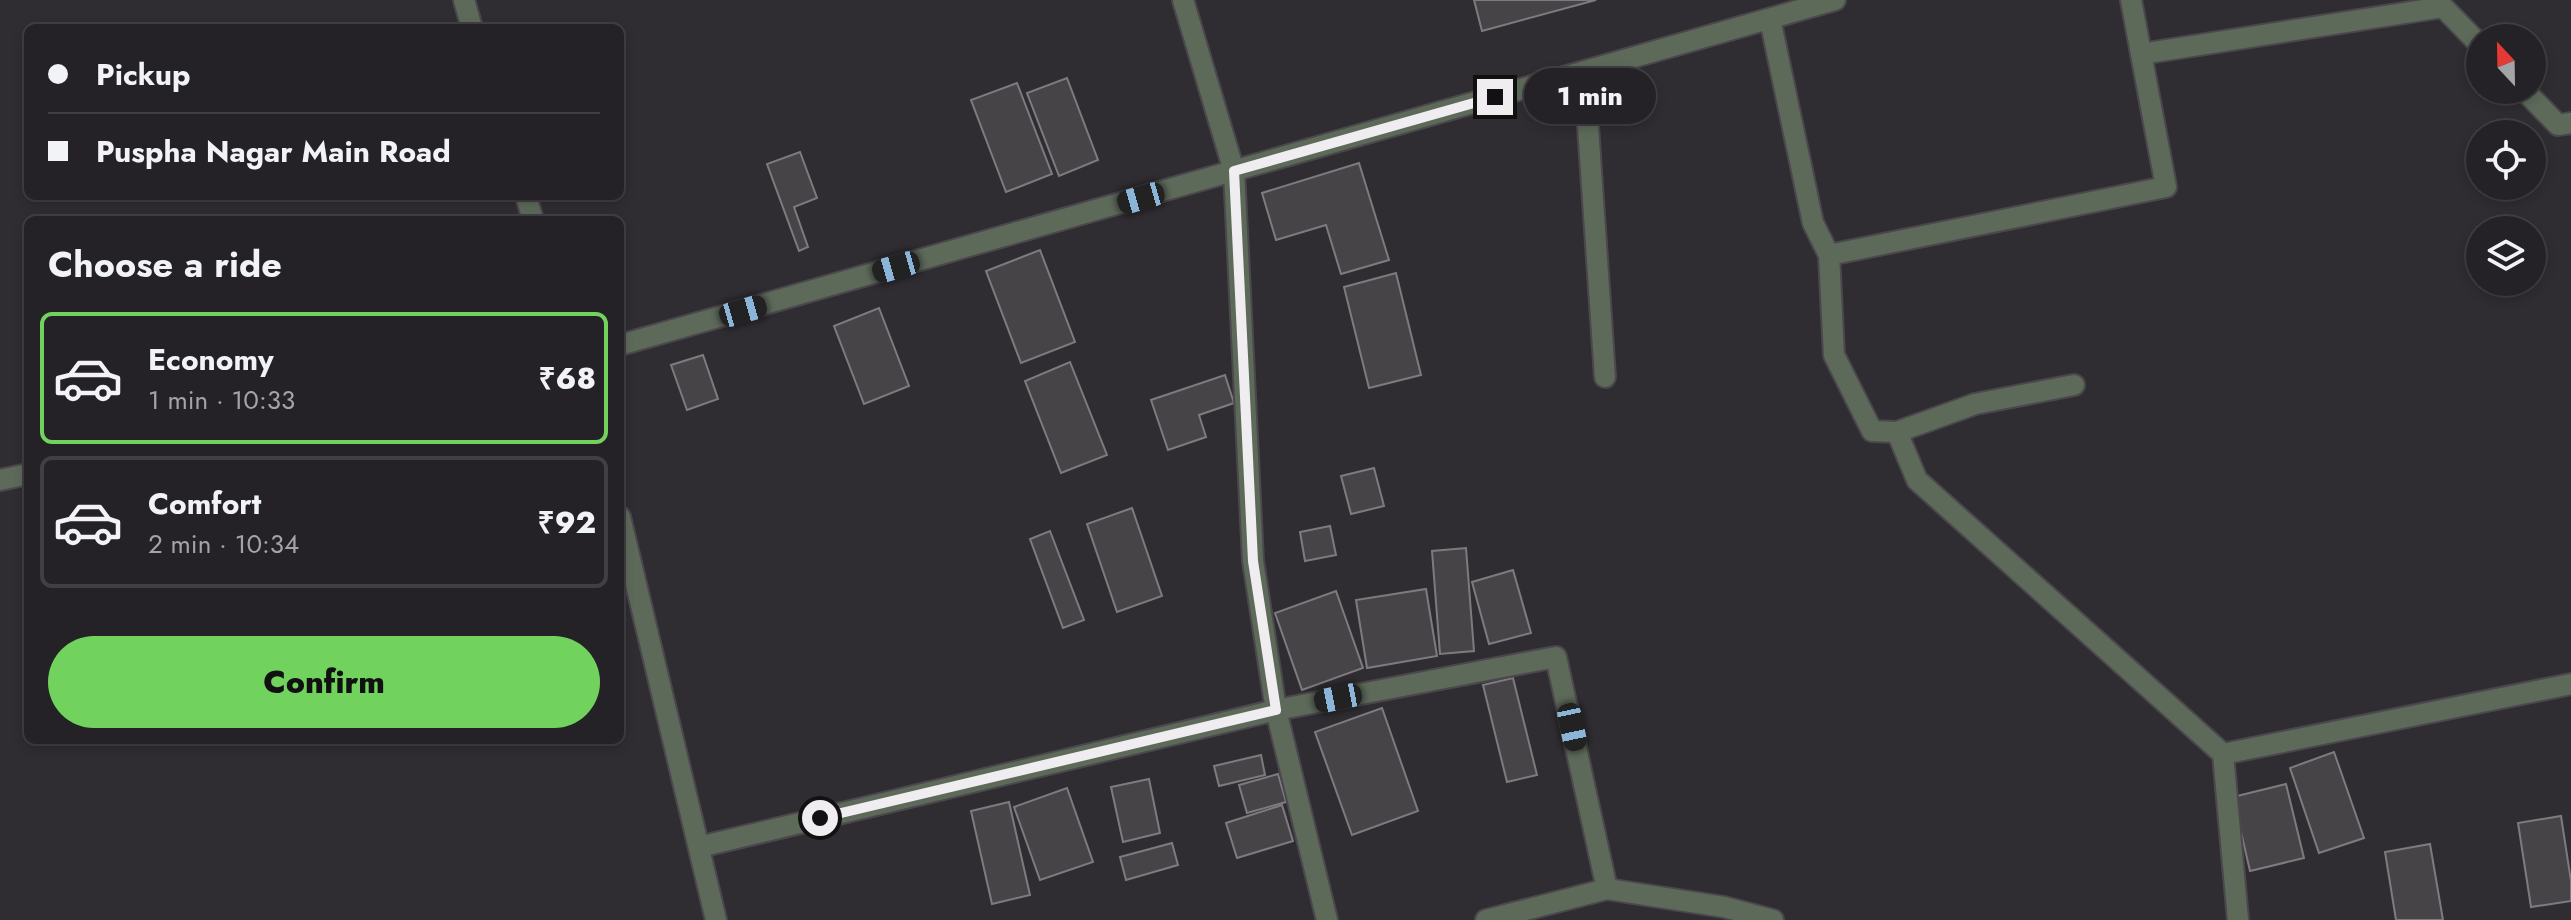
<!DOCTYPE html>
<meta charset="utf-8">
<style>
body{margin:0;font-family:Jost,sans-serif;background:#302f32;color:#f1f3f6;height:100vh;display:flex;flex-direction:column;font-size:30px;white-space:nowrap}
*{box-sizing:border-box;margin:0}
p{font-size:26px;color:#a3a4a7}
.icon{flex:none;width:44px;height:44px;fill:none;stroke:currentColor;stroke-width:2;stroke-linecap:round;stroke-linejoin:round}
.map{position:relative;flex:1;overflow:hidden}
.sheet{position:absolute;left:24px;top:216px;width:600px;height:528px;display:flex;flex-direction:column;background:#242226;border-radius:12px;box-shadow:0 4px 12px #0003,0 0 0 2px #413f43}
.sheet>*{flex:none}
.hud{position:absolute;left:24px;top:24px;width:600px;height:176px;border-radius:12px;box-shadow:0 4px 12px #0003,0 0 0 2px #413f43;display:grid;align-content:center;height:176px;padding:0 24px;background:#242226}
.needle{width:52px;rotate:338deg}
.controls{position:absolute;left:2466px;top:24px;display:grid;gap:16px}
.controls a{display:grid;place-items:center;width:80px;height:80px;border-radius:50%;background:#242226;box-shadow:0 4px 12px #0003,0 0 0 2px #413f43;font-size:40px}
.end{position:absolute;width:36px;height:36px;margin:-18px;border:10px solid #efedf0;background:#111;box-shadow:0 0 0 4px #111}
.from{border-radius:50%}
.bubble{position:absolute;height:56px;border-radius:28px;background:#242226;box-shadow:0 4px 12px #0003,0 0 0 2px #413f43;font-size:26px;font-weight:800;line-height:56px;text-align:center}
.car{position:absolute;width:24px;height:48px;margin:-24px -12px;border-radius:10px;box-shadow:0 0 6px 2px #0007;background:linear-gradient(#222 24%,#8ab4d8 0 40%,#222 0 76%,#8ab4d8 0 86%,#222 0)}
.hud b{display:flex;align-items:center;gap:28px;height:76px;font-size:30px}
.hud b+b{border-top:2px solid #413f43}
.hud i{width:20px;height:20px;background:#f1f3f6}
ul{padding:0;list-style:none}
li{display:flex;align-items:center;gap:24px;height:132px;margin:0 16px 12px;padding:0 8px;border:4px solid #413f43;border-radius:12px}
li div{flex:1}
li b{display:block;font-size:30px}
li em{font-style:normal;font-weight:800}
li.active{border-color:#71d35e}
li>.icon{width:72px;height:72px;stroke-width:1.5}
h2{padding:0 24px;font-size:36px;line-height:96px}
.primary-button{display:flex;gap:16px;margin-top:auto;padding:16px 24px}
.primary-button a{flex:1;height:92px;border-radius:48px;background:#71d35e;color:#111;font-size:32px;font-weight:800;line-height:92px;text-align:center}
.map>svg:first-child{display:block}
.building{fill:#474448;stroke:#7e7b80;stroke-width:2}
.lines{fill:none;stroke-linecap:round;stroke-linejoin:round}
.minor-casing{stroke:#4b484d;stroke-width:24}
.minor{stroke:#5d6a5a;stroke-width:20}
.route{stroke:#efedf0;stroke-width:10}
</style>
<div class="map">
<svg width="2571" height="920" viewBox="0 0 2571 920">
<rect width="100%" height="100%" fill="#302d32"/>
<g class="building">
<polygon points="1474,0 1596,0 1482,31"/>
<polygon points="1067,78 1098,160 1059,176 1027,93"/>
<polygon points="1017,83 1052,174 1006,192 971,100"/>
<polygon points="800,152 817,198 794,207 808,247 799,251 767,164"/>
<polygon points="1359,163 1389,260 1341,274 1326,225 1276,240 1262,193"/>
<polygon points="1040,250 1075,342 1021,363 986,271"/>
<polygon points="1396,273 1421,375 1369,388 1344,287"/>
<polygon points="879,308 909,386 864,404 834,326"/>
<polygon points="703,355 718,399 687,410 671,365"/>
<polygon points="1070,362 1107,455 1061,473 1025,381"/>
<polygon points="1225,375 1234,403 1199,415 1206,437 1168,450 1151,400"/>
<polygon points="1374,468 1384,506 1351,514 1341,476"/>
<polygon points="1132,508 1162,596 1117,612 1087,524"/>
<polygon points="1330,526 1336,555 1305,561 1300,532"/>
<polygon points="1050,531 1084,620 1063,628 1030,539"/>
<polygon points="1466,548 1474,651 1440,654 1432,551"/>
<polygon points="1513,570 1531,633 1489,644 1472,582"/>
<polygon points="1426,589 1437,656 1367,668 1356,600"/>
<polygon points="1336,591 1363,668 1302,690 1275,613"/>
<polygon points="1513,678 1537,775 1507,782 1483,685"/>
<polygon points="1382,708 1418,811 1352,835 1315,732"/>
<polygon points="2334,752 2364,838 2319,853 2290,768"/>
<polygon points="1261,755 1265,775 1219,786 1214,766"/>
<polygon points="1278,774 1286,802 1247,813 1239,785"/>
<polygon points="1149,779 1160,833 1123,842 1111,787"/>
<polygon points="2286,784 2304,858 2250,871 2233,797"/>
<polygon points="1067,788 1093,862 1040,880 1014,807"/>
<polygon points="1009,802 1030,895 992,904 971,811"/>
<polygon points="1282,805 1293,841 1237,858 1226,823"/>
<polygon points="2561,816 2571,881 2571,901 2531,907 2518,823"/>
<polygon points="1172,843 1178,865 1126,880 1120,857"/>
<polygon points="2430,844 2443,920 2396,920 2385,852"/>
</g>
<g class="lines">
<defs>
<g id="minor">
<polyline points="464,0 472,28"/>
<polyline points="1183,0 1234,171 1253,561 1276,710 1327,920"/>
<polyline points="1770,19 1813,223 1829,255 1834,355 1872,431 1897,432 1975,404 2074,385"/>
<polyline points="2141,54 2443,7 2480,45"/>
<polyline points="1582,73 1585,82 1605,377"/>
<polyline points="2524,90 2558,125 2571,123"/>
<polyline points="526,196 533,220"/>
<polyline points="1829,255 2166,187 2131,0"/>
<polyline points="620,345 1835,0"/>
<polyline points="1897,432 1917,480 2223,754 2238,920"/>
<polyline points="0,480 28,474"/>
<polyline points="620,517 716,920"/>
<polyline points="2223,754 2571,684"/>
<polyline points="699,847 1276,710 1556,657 1607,889"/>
<polyline points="1486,920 1607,889 1724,907 1773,920"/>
</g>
</defs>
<use href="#minor" class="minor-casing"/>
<use href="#minor" class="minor"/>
</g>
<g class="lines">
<polyline class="route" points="820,818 1276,710 1253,561 1234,171 1495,97"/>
</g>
</svg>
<div class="controls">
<a><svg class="needle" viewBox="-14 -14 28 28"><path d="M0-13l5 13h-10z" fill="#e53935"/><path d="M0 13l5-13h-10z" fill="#a3a4a7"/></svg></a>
<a><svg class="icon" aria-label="locate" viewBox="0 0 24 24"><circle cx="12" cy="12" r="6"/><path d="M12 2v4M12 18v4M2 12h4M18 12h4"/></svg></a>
<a><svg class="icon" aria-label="layers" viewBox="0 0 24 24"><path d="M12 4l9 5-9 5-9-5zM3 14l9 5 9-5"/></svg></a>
</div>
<i class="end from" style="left:820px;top:818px"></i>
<i class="end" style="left:1495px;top:97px"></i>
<div class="bubble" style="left:1524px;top:68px;width:132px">1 min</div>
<i class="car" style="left:1141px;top:198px;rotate:254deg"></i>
<i class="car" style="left:896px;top:267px;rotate:254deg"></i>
<i class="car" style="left:743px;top:311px;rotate:74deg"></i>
<i class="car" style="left:1338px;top:698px;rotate:259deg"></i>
<i class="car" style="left:1572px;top:727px;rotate:168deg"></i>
<div class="hud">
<b><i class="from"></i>Pickup</b>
<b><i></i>Puspha Nagar Main Road</b>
</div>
<section class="sheet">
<h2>Choose a ride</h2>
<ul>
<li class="active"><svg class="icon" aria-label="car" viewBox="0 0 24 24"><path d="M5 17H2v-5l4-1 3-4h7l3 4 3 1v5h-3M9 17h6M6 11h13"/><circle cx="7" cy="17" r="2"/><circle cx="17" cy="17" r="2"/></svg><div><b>Economy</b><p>1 min · 10:33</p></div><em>₹68</em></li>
<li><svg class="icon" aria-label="car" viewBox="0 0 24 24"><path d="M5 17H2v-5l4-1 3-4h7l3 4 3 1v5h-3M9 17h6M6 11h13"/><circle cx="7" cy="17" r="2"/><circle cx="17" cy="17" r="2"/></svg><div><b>Comfort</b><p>2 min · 10:34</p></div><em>₹92</em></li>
</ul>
<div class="primary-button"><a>Confirm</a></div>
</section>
</div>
